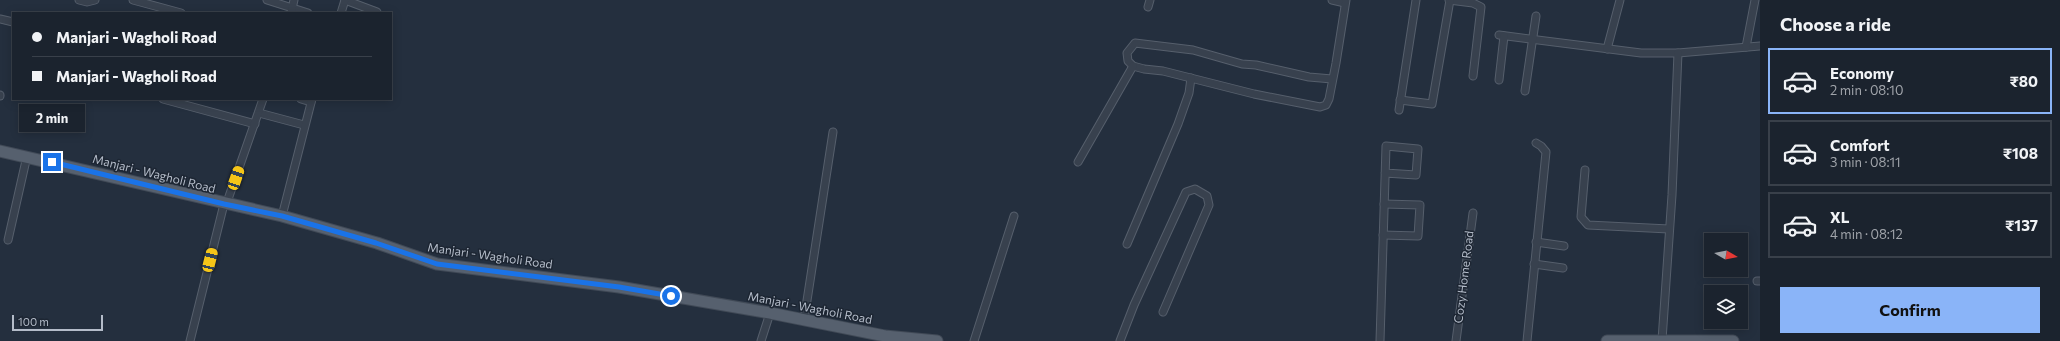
<!DOCTYPE html>
<meta charset="utf-8">
<style>
body{margin:0;font-family:Commissioner,sans-serif;background:#282f3a;color:#f1f3f6;height:100vh;display:flex;flex-direction:column;font-size:15px;white-space:nowrap}
*{box-sizing:border-box;margin:0}
p{font-size:13px;color:#a0a4aa}
.icon{flex:none;width:22px;height:22px;fill:none;stroke:currentColor;stroke-width:2;stroke-linecap:round;stroke-linejoin:round}
.map{position:relative;flex:1;overflow:hidden}
.drawer{display:flex;flex-direction:column;background:#1b232e;width:300px}
.drawer>*{flex:none}
.hud{position:absolute;left:12px;top:12px;width:380px;height:88px;border-radius:0px;box-shadow:0 2px 10px #0003,0 0 0 1px #39404a;display:grid;align-content:center;height:88px;padding:0 20px;background:#1b232e}
.needle{width:26px;rotate:99deg}
.buttons{position:absolute;left:1704px;top:233px;display:grid;gap:8px}
.buttons a{display:grid;place-items:center;width:44px;height:44px;border-radius:0px;background:#1b232e;box-shadow:0 2px 10px #0003,0 0 0 1px #39404a;font-size:20px}
.scale{position:absolute;left:12px;bottom:10px;width:91px;box-sizing:border-box;padding-left:4px;border:2px solid #b4bcc9;border-top:0;font-size:11px;line-height:14px;white-space:nowrap;color:#b4bcc9;-webkit-text-stroke:3px #1d2633;paint-order:stroke}
.end{position:absolute;width:18px;height:18px;margin:-9px;border:5px solid #1a73e8;background:#fff;box-shadow:0 0 0 2px #fff}
.from{border-radius:50%}
.bubble{position:absolute;height:28px;border-radius:0px;background:#1b232e;box-shadow:0 2px 10px #0003,0 0 0 1px #39404a;font-size:13px;font-weight:700;line-height:28px;text-align:center}
.car{position:absolute;width:12px;height:24px;margin:-12px -6px;border-radius:5px;box-shadow:0 0 3px 1px #0007;background:linear-gradient(#f5c518 24%,#345 0 40%,#f5c518 0 76%,#345 0 86%,#f5c518 0)}
.hud b{display:flex;align-items:center;gap:14px;height:38px;font-size:15px}
.hud b+b{border-top:1px solid #39404a}
.hud i{width:10px;height:10px;background:#f1f3f6}
ul{padding:0;list-style:none}
li{display:flex;align-items:center;gap:12px;height:66px;margin:0 8px 6px;padding:0 12px;border:2px solid #39404a;border-radius:0px}
li div{flex:1}
li b{display:block;font-size:15px}
li em{font-style:normal;font-weight:700}
li.selected{border-color:#8ab4f8}
li>.icon{width:36px;height:36px;stroke-width:1.5}
h2{padding:0 20px;font-size:18px;line-height:48px}
.cta{display:flex;gap:8px;margin-top:auto;padding:8px 20px}
.cta a{flex:1;height:46px;border-radius:0px;background:#8ab4f8;color:#111;font-size:16px;font-weight:700;line-height:46px;text-align:center}
main{display:flex;flex:1;min-height:0}
.map>svg:first-child{display:block}
.lines{fill:none;stroke-linecap:round;stroke-linejoin:round}
.minor-casing{stroke:#565f6c;stroke-width:9}
.primary-casing{stroke:#414a57;stroke-width:13}
.minor{stroke:#38414e;stroke-width:7}
.primary{stroke:#56606e;stroke-width:11}
.route{stroke:#1a73e8;stroke-width:5}
.labels{text-anchor:middle;stroke-width:3;stroke-linejoin:round;paint-order:stroke}
.street-label{font-size:12px;fill:#b4bcc9;stroke:#1d2633}
</style>
<main>
<div class="map">
<svg width="1760" height="341" viewBox="0 0 1760 341">
<rect width="100%" height="100%" fill="#242f3e"/>
<g class="lines">
<defs>
<g id="minor">
<polyline points="79,0 87,2 95,0"/>
<polyline points="133,0 181,13"/>
<polyline points="267,0 308,13"/>
<polyline points="345,0 377,12"/>
<polyline points="1332,0 1345,3"/>
<polyline points="1449,0 1473,3 1481,7 1473,76"/>
<polyline points="1148,7 1150,0"/>
<polyline points="291,13 294,0"/>
<polyline points="341,13 345,0"/>
<polyline points="0,19 13,22"/>
<polyline points="1499,35 1641,53 1678,53 1760,46"/>
<polyline points="1746,47 1755,0"/>
<polyline points="1607,49 1620,0"/>
<polyline points="1332,79 1309,77 1256,65 1242,64 1193,50 1135,43 1127,53 1128,61 1133,66 1144,69 1163,71 1254,94 1320,107 1326,105 1329,99 1336,63 1346,0"/>
<polyline points="1499,80 1504,36"/>
<polyline points="1525,91 1536,16"/>
<polyline points="0,96 0,95"/>
<polyline points="163,99 255,124"/>
<polyline points="301,99 311,102"/>
<polyline points="1400,100 1432,104 1450,0"/>
<polyline points="1399,110 1416,0"/>
<polyline points="259,113 304,125"/>
<polyline points="1078,162 1133,66"/>
<polyline points="1585,170 1581,217 1588,225 1669,229"/>
<polyline points="226,205 263,99"/>
<polyline points="282,216 312,99"/>
<polyline points="1383,235 1418,236 1420,205 1384,204"/>
<polyline points="8,240 27,156"/>
<polyline points="1536,242 1564,246"/>
<polyline points="1127,244 1178,124 1189,93 1191,78"/>
<polyline points="1534,264 1563,268"/>
<polyline points="1757,281 1760,281"/>
<polyline points="804,320 833,132"/>
<polyline points="1662,340 1672,195 1678,53"/>
<polyline points="190,341 224,204"/>
<polyline points="761,341 770,313"/>
<polyline points="974,341 1014,216"/>
<polyline points="1120,341 1134,305 1186,192 1195,189 1207,196 1209,205 1163,312"/>
<polyline points="1380,341 1386,146 1418,149 1416,175 1385,173"/>
<polyline points="1456,341 1473,213"/>
<polyline points="1527,341 1546,152 1541,146 1536,143"/>
</g>
<g id="primary">
<polyline points="0,151 282,216 377,243 437,264 619,287 770,313 885,336 937,341"/>
<polyline points="1607,341 1733,341"/>
</g>
</defs>
<use href="#minor" class="minor-casing"/>
<use href="#primary" class="primary-casing"/>
<use href="#minor" class="minor"/>
<use href="#primary" class="primary"/>
</g>
<g class="lines">
<polyline class="route" points="52,162 224,204 282,216 376,243 437,264 619,287 671,296"/>
</g>
<g class="labels">
<g class="street-label">
<text transform="translate(154 174) rotate(14)" y="4">Manjari - Wagholi Road</text>
<text transform="translate(490 256) rotate(8)" y="4">Manjari - Wagholi Road</text>
<text transform="translate(1464 277) rotate(-83)" y="4">Cozy Home Road</text>
<text transform="translate(810 308) rotate(11)" y="4">Manjari - Wagholi Road</text>
</g>
</g>
</svg>
<div class="buttons">
<a><svg class="needle" viewBox="-14 -14 28 28"><path d="M0-13l5 13h-10z" fill="#e53935"/><path d="M0 13l5-13h-10z" fill="#a0a4aa"/></svg></a>
<a><svg class="icon" aria-label="layers" viewBox="0 0 24 24"><path d="M12 4l9 5-9 5-9-5zM3 14l9 5 9-5"/></svg></a>
</div>
<div class="scale">100 m</div>
<i class="end from" style="left:671px;top:296px"></i>
<i class="end" style="left:52px;top:162px"></i>
<div class="bubble" style="left:19px;top:104px;width:66px">2 min</div>
<i class="car" style="left:236px;top:178px;rotate:19deg"></i>
<i class="car" style="left:210px;top:260px;rotate:14deg"></i>
<div class="hud">
<b><i class="from"></i>Manjari - Wagholi Road</b>
<b><i></i>Manjari - Wagholi Road</b>
</div>
</div>
<section class="drawer">
<h2>Choose a ride</h2>
<ul>
<li class="selected"><svg class="icon" aria-label="car" viewBox="0 0 24 24"><path d="M5 17H2v-5l4-1 3-4h7l3 4 3 1v5h-3M9 17h6M6 11h13"/><circle cx="7" cy="17" r="2"/><circle cx="17" cy="17" r="2"/></svg><div><b>Economy</b><p>2 min · 08:10</p></div><em>₹80</em></li>
<li><svg class="icon" aria-label="car" viewBox="0 0 24 24"><path d="M5 17H2v-5l4-1 3-4h7l3 4 3 1v5h-3M9 17h6M6 11h13"/><circle cx="7" cy="17" r="2"/><circle cx="17" cy="17" r="2"/></svg><div><b>Comfort</b><p>3 min · 08:11</p></div><em>₹108</em></li>
<li><svg class="icon" aria-label="car" viewBox="0 0 24 24"><path d="M5 17H2v-5l4-1 3-4h7l3 4 3 1v5h-3M9 17h6M6 11h13"/><circle cx="7" cy="17" r="2"/><circle cx="17" cy="17" r="2"/></svg><div><b>XL</b><p>4 min · 08:12</p></div><em>₹137</em></li>
</ul>
<div class="cta"><a>Confirm</a></div>
</section>
</main>
